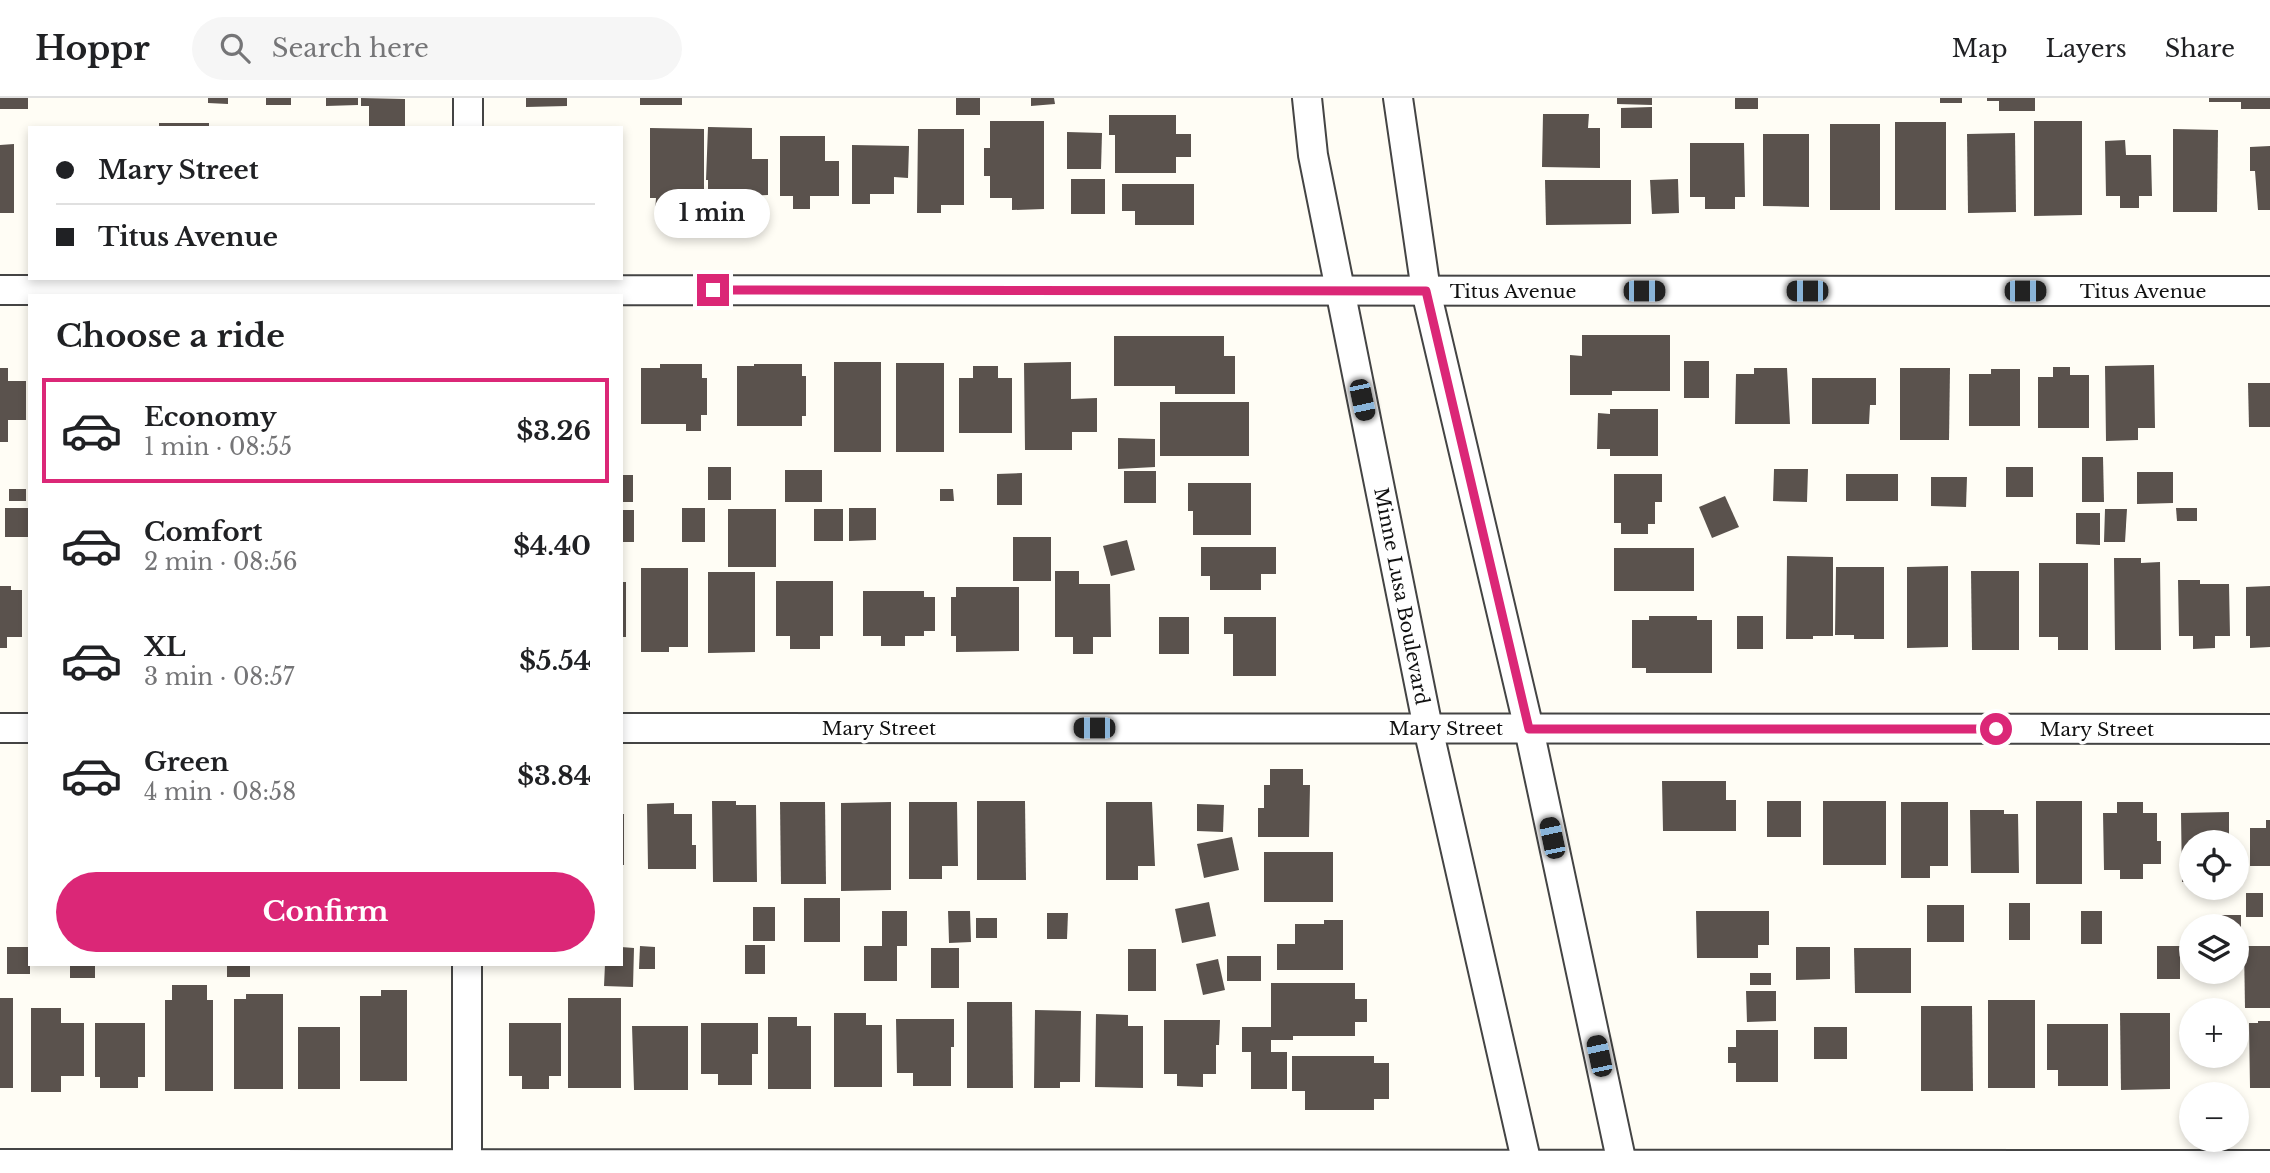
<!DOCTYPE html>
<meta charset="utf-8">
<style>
body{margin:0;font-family:"Libre Baskerville",serif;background:#f6f6f6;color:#202124;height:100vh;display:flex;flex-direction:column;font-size:26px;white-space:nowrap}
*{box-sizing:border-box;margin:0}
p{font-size:23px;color:#757577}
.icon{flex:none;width:38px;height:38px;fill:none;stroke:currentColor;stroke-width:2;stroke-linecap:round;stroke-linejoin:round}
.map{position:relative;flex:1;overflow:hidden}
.sheet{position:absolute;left:28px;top:196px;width:595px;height:672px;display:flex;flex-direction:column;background:#fff;border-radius:0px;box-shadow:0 4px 10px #0003}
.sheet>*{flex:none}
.top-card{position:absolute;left:28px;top:28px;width:595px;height:154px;border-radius:0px;box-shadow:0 4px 10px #0003;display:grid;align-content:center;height:154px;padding:0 28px;background:#fff}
.buttons{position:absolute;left:2179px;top:732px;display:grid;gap:14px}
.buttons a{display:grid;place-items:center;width:70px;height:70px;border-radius:50%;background:#fff;box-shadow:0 4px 10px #0003;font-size:35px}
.end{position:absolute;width:32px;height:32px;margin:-16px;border:9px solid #db2777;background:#fff;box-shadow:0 0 0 4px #fff}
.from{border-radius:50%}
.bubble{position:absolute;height:49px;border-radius:24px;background:#fff;box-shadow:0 4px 10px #0003;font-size:23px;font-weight:700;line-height:49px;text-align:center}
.car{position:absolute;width:21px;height:42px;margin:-21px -10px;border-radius:9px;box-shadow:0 0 5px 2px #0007;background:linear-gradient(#222 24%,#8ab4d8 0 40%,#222 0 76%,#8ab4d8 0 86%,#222 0)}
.top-card b{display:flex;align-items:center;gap:24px;height:66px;font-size:26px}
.top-card b+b{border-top:2px solid #e0e0e0}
.top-card i{width:18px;height:18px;background:#202124}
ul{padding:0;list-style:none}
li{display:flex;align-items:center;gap:21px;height:105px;margin:0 14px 10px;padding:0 14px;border:4px solid transparent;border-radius:0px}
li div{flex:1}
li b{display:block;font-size:26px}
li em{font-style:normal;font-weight:700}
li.selected{border-color:#db2777}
li>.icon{width:63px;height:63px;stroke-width:1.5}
h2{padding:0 28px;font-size:32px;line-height:84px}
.action{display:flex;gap:14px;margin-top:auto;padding:14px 28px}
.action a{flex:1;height:80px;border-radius:42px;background:#db2777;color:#fff;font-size:28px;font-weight:700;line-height:80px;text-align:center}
header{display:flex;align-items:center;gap:42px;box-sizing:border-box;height:98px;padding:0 35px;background:#fff;border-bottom:2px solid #e0e0e0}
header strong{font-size:33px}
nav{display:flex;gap:38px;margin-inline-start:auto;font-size:24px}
.search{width:490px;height:63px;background:#f6f6f6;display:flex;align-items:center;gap:18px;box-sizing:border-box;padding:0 24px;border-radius:38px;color:#757577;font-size:26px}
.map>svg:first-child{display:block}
.building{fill:#5a524d}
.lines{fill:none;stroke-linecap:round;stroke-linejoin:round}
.minor-casing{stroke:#444;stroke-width:32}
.minor{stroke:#fff;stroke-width:28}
.route{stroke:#db2777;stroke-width:9}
.labels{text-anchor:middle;stroke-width:7;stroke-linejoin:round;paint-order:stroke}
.street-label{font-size:19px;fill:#111;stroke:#fff}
</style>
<header>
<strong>Hoppr</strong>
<div class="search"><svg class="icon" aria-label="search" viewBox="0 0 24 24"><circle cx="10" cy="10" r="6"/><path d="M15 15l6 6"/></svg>Search here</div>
<nav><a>Map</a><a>Layers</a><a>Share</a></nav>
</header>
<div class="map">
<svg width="2270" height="1075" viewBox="0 0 2270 1075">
<rect width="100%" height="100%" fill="#fffdf5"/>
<g class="building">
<rect x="0" y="0" width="28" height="11"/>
<polygon points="208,0 228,0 228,6 208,5"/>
<rect x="266" y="0" width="25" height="7"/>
<polygon points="326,0 358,0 358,7 326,8"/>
<polygon points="361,0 405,1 405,30 369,30 369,8 361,8"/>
<polygon points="526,0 567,0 567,8 526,9"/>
<rect x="640" y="0" width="42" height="7"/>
<rect x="956" y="0" width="24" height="17"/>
<polygon points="1031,0 1054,0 1055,6 1031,8"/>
<polygon points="1617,0 1652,0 1652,7 1617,6"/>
<rect x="1735" y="0" width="23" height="11"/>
<rect x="1940" y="0" width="22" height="5"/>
<polygon points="1987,0 2035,0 2035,13 1999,13 1999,3 1987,3"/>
<polygon points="2209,0 2270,0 2270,11 2241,11 2241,4 2209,4"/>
<polygon points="1652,9 1652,30 1621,30 1621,10"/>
<polygon points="1543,16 1589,16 1588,30 1600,30 1600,70 1542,69"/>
<polygon points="1109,17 1176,17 1176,36 1191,36 1191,59 1176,59 1176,75 1115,75 1115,37 1109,37"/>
<polygon points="990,23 1044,23 1044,111 1012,112 1012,100 990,100 990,78 984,78 984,50 990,50"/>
<polygon points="2034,23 2082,23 2082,117 2034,118"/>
<rect x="1895" y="24" width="51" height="88"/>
<rect x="159" y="25" width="50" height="5"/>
<rect x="1830" y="26" width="50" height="86"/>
<polygon points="708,29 752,30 752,61 768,61 768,97 732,99 732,112 708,112 708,82 706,82"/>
<polygon points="650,30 704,31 704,98 698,98 698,113 655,113 656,100 650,100"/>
<polygon points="918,31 964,31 964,107 941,107 941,115 917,115"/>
<polygon points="2173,31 2218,32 2217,114 2173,114"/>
<polygon points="1067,34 1102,35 1101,71 1067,71"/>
<polygon points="2015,35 2016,114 1968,115 1967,36"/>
<polygon points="1763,36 1809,36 1809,109 1763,108"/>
<polygon points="780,38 825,38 825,63 839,63 839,98 810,98 810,111 793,111 793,98 780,98"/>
<polygon points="2125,42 2126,57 2151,57 2152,98 2139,98 2139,110 2120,110 2120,98 2106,98 2105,43"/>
<polygon points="1690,45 1744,45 1745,99 1735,99 1735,111 1705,111 1705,99 1690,99"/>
<polygon points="14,46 14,115 0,115 0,47"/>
<polygon points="852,47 909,48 908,80 894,79 894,96 870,96 870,106 852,106"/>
<polygon points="2270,48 2270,112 2258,112 2255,73 2250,73 2250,49"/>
<rect x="1071" y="81" width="34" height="35"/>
<polygon points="1678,81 1679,115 1652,116 1650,82"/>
<polygon points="1545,82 1631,82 1631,126 1546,127"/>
<polygon points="1122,86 1194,86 1194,127 1135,127 1135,113 1122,113"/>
<polygon points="1582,237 1670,237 1670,293 1612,293 1612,297 1570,297 1570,257 1582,258"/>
<polygon points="1114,238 1224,238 1224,258 1235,258 1235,296 1175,296 1175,288 1114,288"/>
<rect x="1684" y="263" width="25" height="37"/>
<rect x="834" y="264" width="47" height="90"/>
<polygon points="1071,264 1071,301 1097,300 1097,334 1072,334 1072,352 1025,352 1024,265"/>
<rect x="896" y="265" width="48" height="89"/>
<polygon points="660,266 702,266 702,280 707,280 707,317 701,317 701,333 686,333 686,326 641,326 641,270 660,270"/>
<polygon points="754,266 802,266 802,278 806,278 806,318 802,318 802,328 737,328 737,268 754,268"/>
<polygon points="2154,267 2155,330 2138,330 2138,342 2106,343 2105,268"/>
<polygon points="973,268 998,268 998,280 1012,280 1012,335 959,335 959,280 973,280"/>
<polygon points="2053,269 2070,269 2070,277 2089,277 2089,330 2038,330 2038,279 2053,279"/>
<polygon points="0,270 8,270 8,283 26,283 26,322 8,322 8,344 0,344"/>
<polygon points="1754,270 1787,270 1790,326 1735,326 1736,276 1754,276"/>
<polygon points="1900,270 1950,270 1949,342 1900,342"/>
<polygon points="1991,271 2020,271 2020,328 1969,328 1969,276 1991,276"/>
<polygon points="1812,280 1876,280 1876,307 1870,307 1869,326 1812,326"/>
<polygon points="2248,285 2270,285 2270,329 2249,329"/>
<rect x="1160" y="304" width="89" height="54"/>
<polygon points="1610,311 1658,311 1658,358 1610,358 1610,351 1597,351 1598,315 1610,316"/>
<polygon points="1118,340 1155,341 1155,369 1118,371"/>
<polygon points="2082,359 2103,359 2104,404 2082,404"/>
<rect x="708" y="369" width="23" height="33"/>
<rect x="2006" y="369" width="27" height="30"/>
<polygon points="1774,371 1808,371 1807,404 1773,403"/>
<rect x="785" y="372" width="37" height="32"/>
<rect x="1124" y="373" width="32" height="32"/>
<polygon points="2137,374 2173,374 2173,405 2137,406"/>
<polygon points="1022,375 1022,407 997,407 997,376"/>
<polygon points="1614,376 1662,376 1662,404 1655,404 1655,426 1648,426 1648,436 1621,436 1621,425 1614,425"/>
<rect x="1846" y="376" width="52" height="27"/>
<rect x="621" y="377" width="12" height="27"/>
<polygon points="1931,379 1967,379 1966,409 1931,408"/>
<polygon points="1188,385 1251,385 1251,437 1193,437 1193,413 1188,413"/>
<rect x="9" y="391" width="17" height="12"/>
<polygon points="940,391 953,391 954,403 940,403"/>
<polygon points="1725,398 1739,429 1712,440 1699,409"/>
<rect x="5" y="410" width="24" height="29"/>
<rect x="682" y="410" width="23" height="34"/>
<polygon points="849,410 876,410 876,442 849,443"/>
<polygon points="2176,410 2197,410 2197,423 2177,423"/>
<rect x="728" y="411" width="48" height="58"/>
<rect x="814" y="411" width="29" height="32"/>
<polygon points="2105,411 2127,411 2125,444 2104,444"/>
<rect x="621" y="412" width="13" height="32"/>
<polygon points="2076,415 2100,415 2100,447 2076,446"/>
<rect x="1013" y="439" width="38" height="44"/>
<polygon points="1127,442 1135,472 1111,478 1103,448"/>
<polygon points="1201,449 1276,449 1276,476 1261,476 1261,492 1210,492 1210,478 1201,478"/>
<rect x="1614" y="450" width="80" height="43"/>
<polygon points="1787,458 1833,459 1833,538 1813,538 1813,541 1786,541"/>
<polygon points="2114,460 2141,460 2141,465 2160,464 2161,552 2115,552"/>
<polygon points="2039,465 2088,465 2088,552 2058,552 2058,539 2039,539"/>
<polygon points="1948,468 1948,549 1907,550 1907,469"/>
<polygon points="1836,469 1884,469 1884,541 1854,541 1854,537 1835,537"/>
<polygon points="641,470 688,470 688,549 669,549 669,554 641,554"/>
<polygon points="1055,473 1079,473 1079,486 1110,486 1111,539 1093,539 1093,556 1073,556 1073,539 1055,539"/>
<polygon points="1971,473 2019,473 2019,552 1972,552"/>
<polygon points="708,474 755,474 755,554 708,555"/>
<polygon points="2178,482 2200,482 2200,486 2229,486 2230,538 2215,538 2215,550 2193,551 2193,538 2179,538"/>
<polygon points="776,483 833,483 833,538 820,538 820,551 790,551 790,538 776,538"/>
<rect x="621" y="484" width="5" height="55"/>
<polygon points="0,488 11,488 11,492 22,492 22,539 7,539 7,550 0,550"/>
<polygon points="2270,488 2270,549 2250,550 2250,538 2246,538 2246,489"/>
<polygon points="956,489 1019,489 1019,553 956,554 956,538 951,538 951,499 956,499"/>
<polygon points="863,493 924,493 924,499 935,499 935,533 924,533 924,538 905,538 905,548 881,548 881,538 863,538"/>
<polygon points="1649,518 1697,518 1697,522 1712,522 1712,575 1646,575 1646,570 1632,570 1632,522 1649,522"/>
<rect x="1737" y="518" width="26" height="33"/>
<rect x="1159" y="519" width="30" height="37"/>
<polygon points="1224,519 1276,519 1276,578 1233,578 1233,536 1224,536"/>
<polygon points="1270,671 1303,671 1303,687 1310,687 1309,739 1258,739 1258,710 1264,710 1264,687 1270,687"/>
<polygon points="1662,683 1726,683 1726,702 1736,702 1736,733 1663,733"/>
<polygon points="712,703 736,703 736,707 756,707 757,784 713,784"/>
<polygon points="977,703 1025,703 1026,782 977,782"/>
<rect x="1767" y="703" width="34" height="36"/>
<rect x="1823" y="703" width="63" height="64"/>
<rect x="2036" y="703" width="46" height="83"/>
<polygon points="780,704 825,704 826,786 781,786"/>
<polygon points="891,704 891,792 841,793 841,705"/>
<polygon points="909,704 957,704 958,768 942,768 942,781 909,781"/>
<polygon points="1106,704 1152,704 1155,768 1138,768 1138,782 1106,782"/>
<polygon points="1901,704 1948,704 1948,768 1930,768 1930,780 1901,780"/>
<polygon points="2117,704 2143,704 2143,715 2157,715 2157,743 2161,743 2161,766 2143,766 2143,781 2120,781 2120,772 2104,772 2103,715 2117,715"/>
<polygon points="674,705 674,716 692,716 692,747 696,747 696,771 648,771 647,706"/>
<polygon points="1197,706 1224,707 1223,734 1197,733"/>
<polygon points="1970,712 2004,712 2004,716 2018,716 2019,775 1971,775"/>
<polygon points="2229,714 2229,744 2191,744 2191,784 2182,784 2181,715"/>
<rect x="621" y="716" width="3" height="51"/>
<polygon points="2266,722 2270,722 2270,768 2250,768 2250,730 2266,730"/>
<polygon points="1232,739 1239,772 1204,780 1197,746"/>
<rect x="1264" y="754" width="69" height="50"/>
<rect x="2246" y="795" width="17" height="24"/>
<rect x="804" y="800" width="36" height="44"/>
<polygon points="1209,804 1216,838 1182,845 1175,811"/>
<rect x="2009" y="805" width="21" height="37"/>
<rect x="1927" y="807" width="37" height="37"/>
<rect x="753" y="809" width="22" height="34"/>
<polygon points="882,813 907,813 907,848 897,848 897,883 864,883 864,848 882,848"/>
<polygon points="948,813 970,813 971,844 949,845"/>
<polygon points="1696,813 1769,813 1769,847 1758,847 1758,860 1697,860"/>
<rect x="2081" y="813" width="21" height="33"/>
<polygon points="1047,815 1068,815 1067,841 1047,841"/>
<polygon points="2216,817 2241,817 2241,844 2236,844 2236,828 2216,828"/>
<rect x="976" y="820" width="21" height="20"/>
<polygon points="1324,822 1343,822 1343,872 1277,872 1277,846 1295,846 1295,826 1324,826"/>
<rect x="745" y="847" width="20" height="29"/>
<polygon points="640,848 655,849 655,871 639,871"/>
<rect x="2157" y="848" width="23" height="33"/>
<polygon points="2244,848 2270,848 2270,910 2245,910"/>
<rect x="7" y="849" width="23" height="27"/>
<polygon points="621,849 634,850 633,889 604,888 605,866 621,866"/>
<polygon points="1796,849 1830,849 1830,881 1796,882"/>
<rect x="931" y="850" width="28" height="40"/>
<polygon points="1854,850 1911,850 1911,895 1855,895"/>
<rect x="1128" y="851" width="28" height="42"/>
<rect x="1227" y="858" width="34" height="25"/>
<polygon points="1218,861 1225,892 1203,897 1196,866"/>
<rect x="70" y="866" width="25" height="14"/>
<rect x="227" y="866" width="23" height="13"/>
<rect x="1750" y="875" width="21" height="12"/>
<polygon points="1271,885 1355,885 1355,901 1367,901 1367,924 1355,924 1355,938 1293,938 1293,942 1271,942 1271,954 1287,954 1287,991 1251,991 1251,954 1242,954 1242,929 1271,929"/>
<polygon points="172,887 207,887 207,902 213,902 213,993 165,993 165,902 172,902"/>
<polygon points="381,892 407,892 407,983 360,983 360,898 381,898"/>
<polygon points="1746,893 1776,893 1776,923 1747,924"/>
<polygon points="246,896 283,896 283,991 234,991 234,901 246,901"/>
<rect x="0" y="900" width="13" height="90"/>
<rect x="568" y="900" width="53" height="90"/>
<rect x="1988" y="902" width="47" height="88"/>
<polygon points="967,904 1012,904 1013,990 967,990"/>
<polygon points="1921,908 1972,908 1973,993 1921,993"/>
<polygon points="31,910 61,910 61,925 84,925 84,978 61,978 61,994 31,994"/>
<polygon points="1035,912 1081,913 1080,984 1060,984 1060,990 1034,990"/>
<polygon points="834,915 866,915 866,927 882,927 882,989 834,989"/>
<polygon points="2120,915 2170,915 2170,991 2121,992"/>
<polygon points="1096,916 1128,917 1128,928 1143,928 1143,990 1095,989"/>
<polygon points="768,919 797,919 797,928 811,928 811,991 768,991"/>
<polygon points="896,921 954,921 954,949 951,949 951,988 913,988 913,975 897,975"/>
<polygon points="1164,922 1220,922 1219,947 1216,947 1216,976 1203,976 1203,989 1177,988 1177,976 1164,976"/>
<polygon points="2258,923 2270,923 2270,990 2250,990 2249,925 2258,925"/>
<polygon points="95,925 145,925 145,979 138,979 138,990 100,990 100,979 95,979"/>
<polygon points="509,925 561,925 561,978 549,978 549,991 522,991 522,978 509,978"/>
<polygon points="701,925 758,925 758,956 752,956 752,987 718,987 718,976 701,976"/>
<polygon points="2047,926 2108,926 2108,988 2058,988 2058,972 2047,972"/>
<polygon points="632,928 688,928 688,992 634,992"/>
<rect x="298" y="929" width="42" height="62"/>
<rect x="1814" y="929" width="33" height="32"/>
<polygon points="1736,932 1778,932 1778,984 1736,984 1736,965 1728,965 1728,949 1736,949"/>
<polygon points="1292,958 1374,958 1374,965 1389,965 1389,1001 1374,1001 1374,1012 1305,1012 1305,993 1292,993"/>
</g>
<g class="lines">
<defs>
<g id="minor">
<polyline points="468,0 468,30"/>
<polyline points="1307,0 1313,57 1428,630 1529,1075"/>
<polyline points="1398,0 1426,193 1529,631 1624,1075"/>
<polyline points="0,192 2270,193"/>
<polyline points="0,630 30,630"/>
<polyline points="621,630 2270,631"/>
<polyline points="0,1066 2270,1067"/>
<polyline points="467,1075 467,866"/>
</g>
</defs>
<use href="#minor" class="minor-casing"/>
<use href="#minor" class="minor"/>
</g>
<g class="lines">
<polyline class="route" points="713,192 1426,193 1529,631 1996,631"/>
</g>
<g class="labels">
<g class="street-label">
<text x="1513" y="200">Titus Avenue</text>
<text x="2143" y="200">Titus Avenue</text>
<text transform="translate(1402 498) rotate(79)" y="7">Minne Lusa Boulevard</text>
<text x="879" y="637">Mary Street</text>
<text x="1446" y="637">Mary Street</text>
<text x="2097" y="638">Mary Street</text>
</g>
</g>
</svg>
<div class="buttons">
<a><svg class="icon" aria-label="locate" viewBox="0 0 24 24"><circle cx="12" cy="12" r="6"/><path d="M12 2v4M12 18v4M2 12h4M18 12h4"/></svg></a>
<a><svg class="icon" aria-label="layers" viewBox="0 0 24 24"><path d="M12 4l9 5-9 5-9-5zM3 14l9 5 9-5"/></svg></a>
<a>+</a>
<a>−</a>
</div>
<i class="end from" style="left:1996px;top:631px"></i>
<i class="end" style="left:713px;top:192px"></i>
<div class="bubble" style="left:654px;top:91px;width:116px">1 min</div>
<i class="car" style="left:1644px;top:193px;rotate:90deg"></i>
<i class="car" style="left:1807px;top:193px;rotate:270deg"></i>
<i class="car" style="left:2025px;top:193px;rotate:90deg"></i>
<i class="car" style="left:1362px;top:302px;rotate:168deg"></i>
<i class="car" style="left:1094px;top:630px;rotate:270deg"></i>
<i class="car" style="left:1552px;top:740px;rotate:348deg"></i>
<i class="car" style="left:1599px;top:958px;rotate:348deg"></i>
<div class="top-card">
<b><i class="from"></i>Mary Street</b>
<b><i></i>Titus Avenue</b>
</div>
<section class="sheet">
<h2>Choose a ride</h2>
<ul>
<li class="selected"><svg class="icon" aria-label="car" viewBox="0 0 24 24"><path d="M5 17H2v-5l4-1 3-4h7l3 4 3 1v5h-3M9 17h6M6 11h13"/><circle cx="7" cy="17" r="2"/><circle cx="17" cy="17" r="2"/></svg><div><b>Economy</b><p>1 min · 08:55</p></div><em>$3.26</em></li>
<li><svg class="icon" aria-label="car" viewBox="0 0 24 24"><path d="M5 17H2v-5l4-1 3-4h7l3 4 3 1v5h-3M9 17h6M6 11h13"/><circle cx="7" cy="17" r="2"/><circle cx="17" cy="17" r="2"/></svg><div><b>Comfort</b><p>2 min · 08:56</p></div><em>$4.40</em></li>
<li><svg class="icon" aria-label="car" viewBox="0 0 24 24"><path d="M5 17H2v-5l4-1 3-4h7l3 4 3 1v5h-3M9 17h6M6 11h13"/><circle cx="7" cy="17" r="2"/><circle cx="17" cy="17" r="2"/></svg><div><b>XL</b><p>3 min · 08:57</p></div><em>$5.54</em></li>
<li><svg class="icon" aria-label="car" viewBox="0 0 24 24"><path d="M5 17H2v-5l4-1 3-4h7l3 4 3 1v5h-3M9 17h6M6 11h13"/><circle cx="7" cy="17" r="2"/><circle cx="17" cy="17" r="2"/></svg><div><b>Green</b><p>4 min · 08:58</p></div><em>$3.84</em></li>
</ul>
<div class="action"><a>Confirm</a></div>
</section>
</div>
